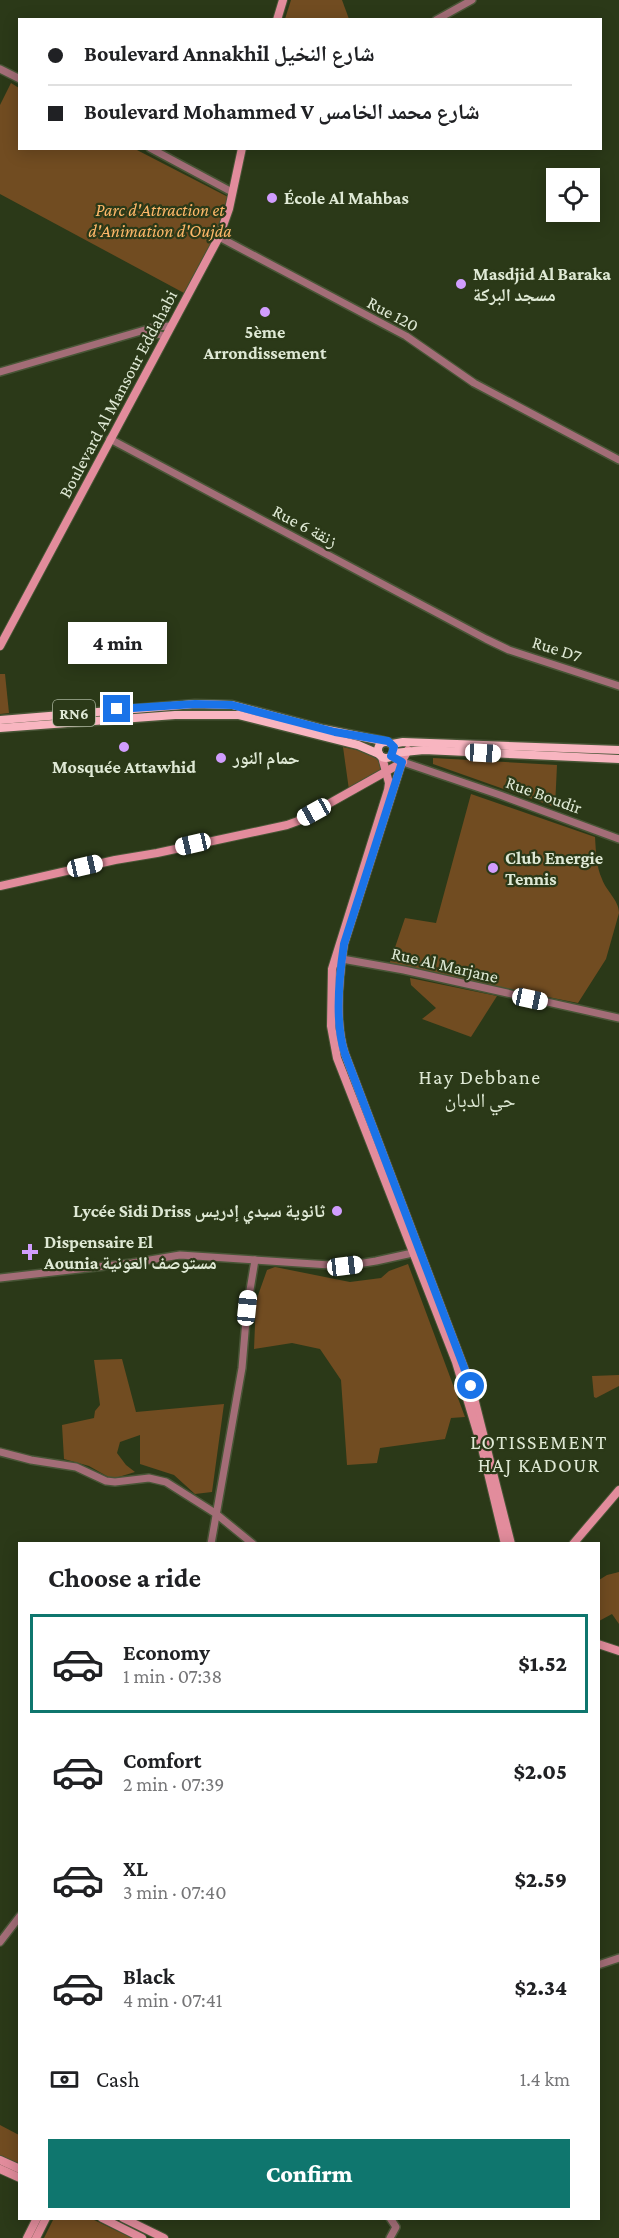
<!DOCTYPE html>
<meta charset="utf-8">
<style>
body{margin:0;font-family:"Crimson Pro","Noto Naskh Arabic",serif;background:#f6f6f6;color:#202124;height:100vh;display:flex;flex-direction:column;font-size:22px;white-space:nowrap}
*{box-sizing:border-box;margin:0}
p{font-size:20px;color:#757577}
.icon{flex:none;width:33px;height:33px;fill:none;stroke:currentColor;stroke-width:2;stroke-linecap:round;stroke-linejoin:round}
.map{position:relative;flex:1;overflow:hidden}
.side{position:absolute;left:18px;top:1542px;width:582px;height:678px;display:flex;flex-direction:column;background:#fff;border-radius:0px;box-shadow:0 3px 15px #0003}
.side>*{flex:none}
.banner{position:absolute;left:18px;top:18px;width:584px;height:132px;border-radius:0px;box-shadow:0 3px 15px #0003;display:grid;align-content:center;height:132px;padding:0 30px;background:#fff}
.buttons{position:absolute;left:546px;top:168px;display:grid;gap:12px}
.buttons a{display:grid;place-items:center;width:54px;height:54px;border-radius:0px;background:#fff;box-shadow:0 3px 15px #0003;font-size:30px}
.end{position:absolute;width:27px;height:27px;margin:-14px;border:8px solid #1a73e8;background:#fff;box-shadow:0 0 0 3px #fff}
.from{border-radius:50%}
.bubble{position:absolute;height:42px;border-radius:0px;background:#fff;box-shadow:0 3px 15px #0003;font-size:20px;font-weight:800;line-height:42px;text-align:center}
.car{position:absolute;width:18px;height:36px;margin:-18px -9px;border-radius:8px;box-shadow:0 0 4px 2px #0007;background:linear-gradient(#fff 24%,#345 0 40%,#fff 0 76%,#345 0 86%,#fff 0)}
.banner b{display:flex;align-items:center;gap:21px;height:57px;font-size:22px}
.banner b+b{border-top:2px solid #e0e0e0}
.banner i{width:15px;height:15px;background:#202124}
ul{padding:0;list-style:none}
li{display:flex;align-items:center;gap:18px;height:99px;margin:0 12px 9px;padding:0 18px;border:3px solid transparent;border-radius:0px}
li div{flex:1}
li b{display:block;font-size:22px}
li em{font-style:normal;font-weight:800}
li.current{border-color:#0f766e}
li>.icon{width:54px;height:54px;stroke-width:1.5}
h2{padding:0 30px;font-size:27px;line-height:72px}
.pay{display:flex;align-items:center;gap:15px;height:66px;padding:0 30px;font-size:22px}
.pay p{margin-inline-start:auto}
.button{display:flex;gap:12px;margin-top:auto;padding:12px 30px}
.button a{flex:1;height:69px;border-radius:0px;background:#0f766e;color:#fff;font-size:24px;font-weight:800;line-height:69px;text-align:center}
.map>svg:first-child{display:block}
.green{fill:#714c21}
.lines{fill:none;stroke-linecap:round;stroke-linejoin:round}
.tertiary-casing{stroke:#485536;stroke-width:10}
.secondary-casing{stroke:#485536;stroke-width:10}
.primary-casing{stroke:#485536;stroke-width:11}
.tertiary{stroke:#a36d77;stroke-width:7}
.secondary{stroke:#e28c9c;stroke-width:8}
.primary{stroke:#f8b5c0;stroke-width:8}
.route{stroke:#1a73e8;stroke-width:8}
.poi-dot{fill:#d19dfe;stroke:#2b3918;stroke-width:2}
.labels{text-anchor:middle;stroke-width:4.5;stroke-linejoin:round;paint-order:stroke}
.shield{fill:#2b3918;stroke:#a9b49c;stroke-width:1.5}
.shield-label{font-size:16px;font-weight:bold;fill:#dfe9d5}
.poi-label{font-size:18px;font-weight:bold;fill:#dfe9d5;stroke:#2b3918;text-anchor:start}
.park-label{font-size:18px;font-style:italic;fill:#fdb769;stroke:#2b3918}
.street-label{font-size:18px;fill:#dfe9d5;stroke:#2b3918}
.neighbourhood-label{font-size:20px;letter-spacing:1.5px;fill:#dfe9d5;stroke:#2b3918}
</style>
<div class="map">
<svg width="619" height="2238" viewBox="0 0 619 2238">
<rect width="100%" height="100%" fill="#2b3918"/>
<g class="green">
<polygon points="291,0 342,0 349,19 285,19"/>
<polygon points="11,83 19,88 20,148 135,149 228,197 225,217 184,293 0,194 0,105"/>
<polygon points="0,674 5,674 9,713 0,714"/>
<path d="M 343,747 C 358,751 380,751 382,770 L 349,790 Z"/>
<polygon points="433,758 557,765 555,807 433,764"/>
<path d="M 471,794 L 595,837 C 596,851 596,866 602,879 C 606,891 619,900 619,913 L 606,959 L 578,1003 L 389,965 L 405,918 L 436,923 Z"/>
<polygon points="410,978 497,996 471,1037 422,1019 436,1008 411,985"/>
<polygon points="408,1264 465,1417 451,1418 445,1439 380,1448 377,1463 347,1465 341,1380 320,1349 292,1343 254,1349 256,1301 267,1270 275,1267 350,1282 381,1278 389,1271"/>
<polygon points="122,1359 136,1412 224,1404 212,1492 195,1494 174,1475 140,1464 140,1435 120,1442 117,1453 126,1465 135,1472 112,1479 89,1466 64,1459 62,1425 94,1418 95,1411 100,1405 94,1360"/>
<polygon points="619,1375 619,1386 596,1398 594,1397 592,1376"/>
<polygon points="619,1572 619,1624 612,1614 599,1621 599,1580 607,1575"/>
<polygon points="0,2125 19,2135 19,2165 0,2155"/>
<polygon points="54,2218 92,2219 132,2238 44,2238"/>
</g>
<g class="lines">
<defs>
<g id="tertiary">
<polyline points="436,20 472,0"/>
<polyline points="0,69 20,79"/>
<polyline points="150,148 232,192"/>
<polyline points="219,237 406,336 474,383 619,460"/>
<polyline points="146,331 164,336"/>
<polyline points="0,372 155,327 170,326"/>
<polyline points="110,439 486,639 509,650 619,686"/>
<polyline points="403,762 500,795 619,839"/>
<polyline points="338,956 342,959 404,970 619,1018"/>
<polyline points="0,1278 132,1263 180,1255 345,1266 376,1261 417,1252"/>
<polyline points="0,1452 31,1460 76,1467 106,1481 115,1482 149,1478 166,1482 215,1513 253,1544"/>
<polyline points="211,1544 242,1368 247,1308 255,1260"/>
<polyline points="0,1942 20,1916"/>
<polyline points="598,1965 619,1958"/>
<polyline points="390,2218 396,2227 390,2238"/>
</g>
<g id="secondary">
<polyline points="277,20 283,0"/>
<polyline points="0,646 219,237 229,209 242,148"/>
<path d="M 408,750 L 403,759 L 344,944 C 339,977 334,1022 345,1054 L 471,1386 L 511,1544"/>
<polyline points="391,756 403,762"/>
<polyline points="382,757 389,783 388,790 332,969 331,1026 337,1058 456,1362 482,1448 505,1544"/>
<polyline points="0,886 115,860 157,853 287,825 298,821 403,762"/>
<polyline points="573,1544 619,1490"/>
<polyline points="598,1644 619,1651"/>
<polyline points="0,2160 20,2169"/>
<polyline points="0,2169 20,2178"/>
<polyline points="102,2218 142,2238"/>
<polyline points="123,2218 164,2238"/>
<polyline points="27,2238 37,2218"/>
<polyline points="36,2238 46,2218"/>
</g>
<g id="primary">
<polyline points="0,720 195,704 232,705 323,729 383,741"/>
<polyline points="0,728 175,715 239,715 358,745 379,754"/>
<circle cx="386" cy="750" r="8"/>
<polyline points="392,744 403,742 619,750"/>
<polyline points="394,753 424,750 619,759"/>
</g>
</defs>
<use href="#tertiary" class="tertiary-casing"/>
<use href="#secondary" class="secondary-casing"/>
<use href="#primary" class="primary-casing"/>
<use href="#tertiary" class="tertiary"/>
<use href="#secondary" class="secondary"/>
<use href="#primary" class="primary"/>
</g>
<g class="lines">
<path class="route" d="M 117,709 L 195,704 L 232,705 L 335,732 L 388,741 L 394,747 L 391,756 L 402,762 L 344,944 C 339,977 334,1022 345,1054 L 471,1386"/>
</g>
<g class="poi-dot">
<circle cx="272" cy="198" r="6"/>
<circle cx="461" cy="284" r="6"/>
<circle cx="265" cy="312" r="6"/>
<circle cx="124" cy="747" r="6"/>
<circle cx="221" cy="758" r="6"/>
<circle cx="493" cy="868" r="6"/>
<circle cx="337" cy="1211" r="6"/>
<path d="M27 1243h6v6h6v6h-6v6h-6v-6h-6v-6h6z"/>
</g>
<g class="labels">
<rect class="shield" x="53" y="700" width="42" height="26" rx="4.5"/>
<g class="shield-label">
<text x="74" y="719">RN6</text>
</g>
<g class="poi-label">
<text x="284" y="204">École Al Mahbas</text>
<text x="473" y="280">Masdjid Al Baraka<tspan x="473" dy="21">مسجد البركة</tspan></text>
<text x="265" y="338" text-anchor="middle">5ème<tspan x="265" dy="21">Arrondissement</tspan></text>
<text x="233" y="764">حمام النور</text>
<text x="124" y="773" text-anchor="middle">Mosquée Attawhid</text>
<text x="505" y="864">Club Energie<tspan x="505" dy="21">Tennis</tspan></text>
<text x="325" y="1217" text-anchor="end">Lycée Sidi Driss ثانوية سيدي إدريس</text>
<text x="44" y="1248">Dispensaire El<tspan x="44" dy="21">Aounia مستوصف العونية</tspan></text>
</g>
<g class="park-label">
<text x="160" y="216">Parc d'Attraction et<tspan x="160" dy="21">d'Animation d'Oujda</tspan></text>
</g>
<g class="street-label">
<text transform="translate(393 314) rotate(28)" y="6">Rue 120</text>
<text transform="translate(118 394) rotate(-62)" y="6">Boulevard Al Mansour Eddahabi</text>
<text transform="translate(305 526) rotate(28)" y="6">Rue 6 زنقة</text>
<text transform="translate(557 649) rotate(18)" y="6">Rue D7</text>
<text transform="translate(544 795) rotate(20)" y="6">Rue Boudir</text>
<text transform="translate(445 965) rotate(13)" y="6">Rue Al Marjane</text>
</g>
<g class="neighbourhood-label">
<text x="480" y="1084">Hay Debbane<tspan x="480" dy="23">حي الدبان</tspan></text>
<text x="539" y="1449">LOTISSEMENT<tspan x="539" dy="23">HAJ KADOUR</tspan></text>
</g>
</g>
</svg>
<div class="buttons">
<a><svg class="icon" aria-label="locate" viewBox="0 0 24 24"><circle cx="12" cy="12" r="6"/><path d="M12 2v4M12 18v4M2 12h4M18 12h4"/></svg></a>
</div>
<i class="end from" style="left:471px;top:1386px"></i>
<i class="end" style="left:117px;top:709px"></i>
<div class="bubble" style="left:68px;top:622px;width:99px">4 min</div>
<i class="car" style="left:483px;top:753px;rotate:93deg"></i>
<i class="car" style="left:314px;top:812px;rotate:241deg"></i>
<i class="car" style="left:193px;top:844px;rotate:257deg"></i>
<i class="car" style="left:85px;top:866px;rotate:77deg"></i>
<i class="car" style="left:530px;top:999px;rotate:102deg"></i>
<i class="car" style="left:345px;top:1266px;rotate:83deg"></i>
<i class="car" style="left:247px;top:1308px;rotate:6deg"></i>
<div class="banner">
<b><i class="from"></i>Boulevard Annakhil شارع النخيل</b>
<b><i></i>Boulevard Mohammed V شارع محمد الخامس</b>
</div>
<section class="side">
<h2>Choose a ride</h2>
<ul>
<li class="current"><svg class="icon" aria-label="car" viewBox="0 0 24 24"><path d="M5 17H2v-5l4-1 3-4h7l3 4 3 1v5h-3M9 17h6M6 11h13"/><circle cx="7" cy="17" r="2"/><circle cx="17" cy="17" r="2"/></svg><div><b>Economy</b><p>1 min · 07:38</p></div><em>$1.52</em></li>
<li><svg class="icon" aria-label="car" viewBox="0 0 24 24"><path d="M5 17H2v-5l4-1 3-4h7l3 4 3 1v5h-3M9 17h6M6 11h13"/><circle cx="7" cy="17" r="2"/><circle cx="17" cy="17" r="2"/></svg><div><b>Comfort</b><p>2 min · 07:39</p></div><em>$2.05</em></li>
<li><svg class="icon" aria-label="car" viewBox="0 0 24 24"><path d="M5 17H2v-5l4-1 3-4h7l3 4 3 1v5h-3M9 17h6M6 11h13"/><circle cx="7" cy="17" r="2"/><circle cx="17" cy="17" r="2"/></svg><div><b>XL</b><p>3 min · 07:40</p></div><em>$2.59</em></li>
<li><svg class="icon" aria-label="car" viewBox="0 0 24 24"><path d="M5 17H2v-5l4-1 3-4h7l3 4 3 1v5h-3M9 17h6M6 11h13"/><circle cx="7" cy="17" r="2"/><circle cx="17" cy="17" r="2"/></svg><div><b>Black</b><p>4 min · 07:41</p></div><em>$2.34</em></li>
</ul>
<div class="pay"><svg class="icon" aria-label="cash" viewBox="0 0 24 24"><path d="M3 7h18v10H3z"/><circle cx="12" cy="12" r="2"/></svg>Cash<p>1.4 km</p></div>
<div class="button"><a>Confirm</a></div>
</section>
</div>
